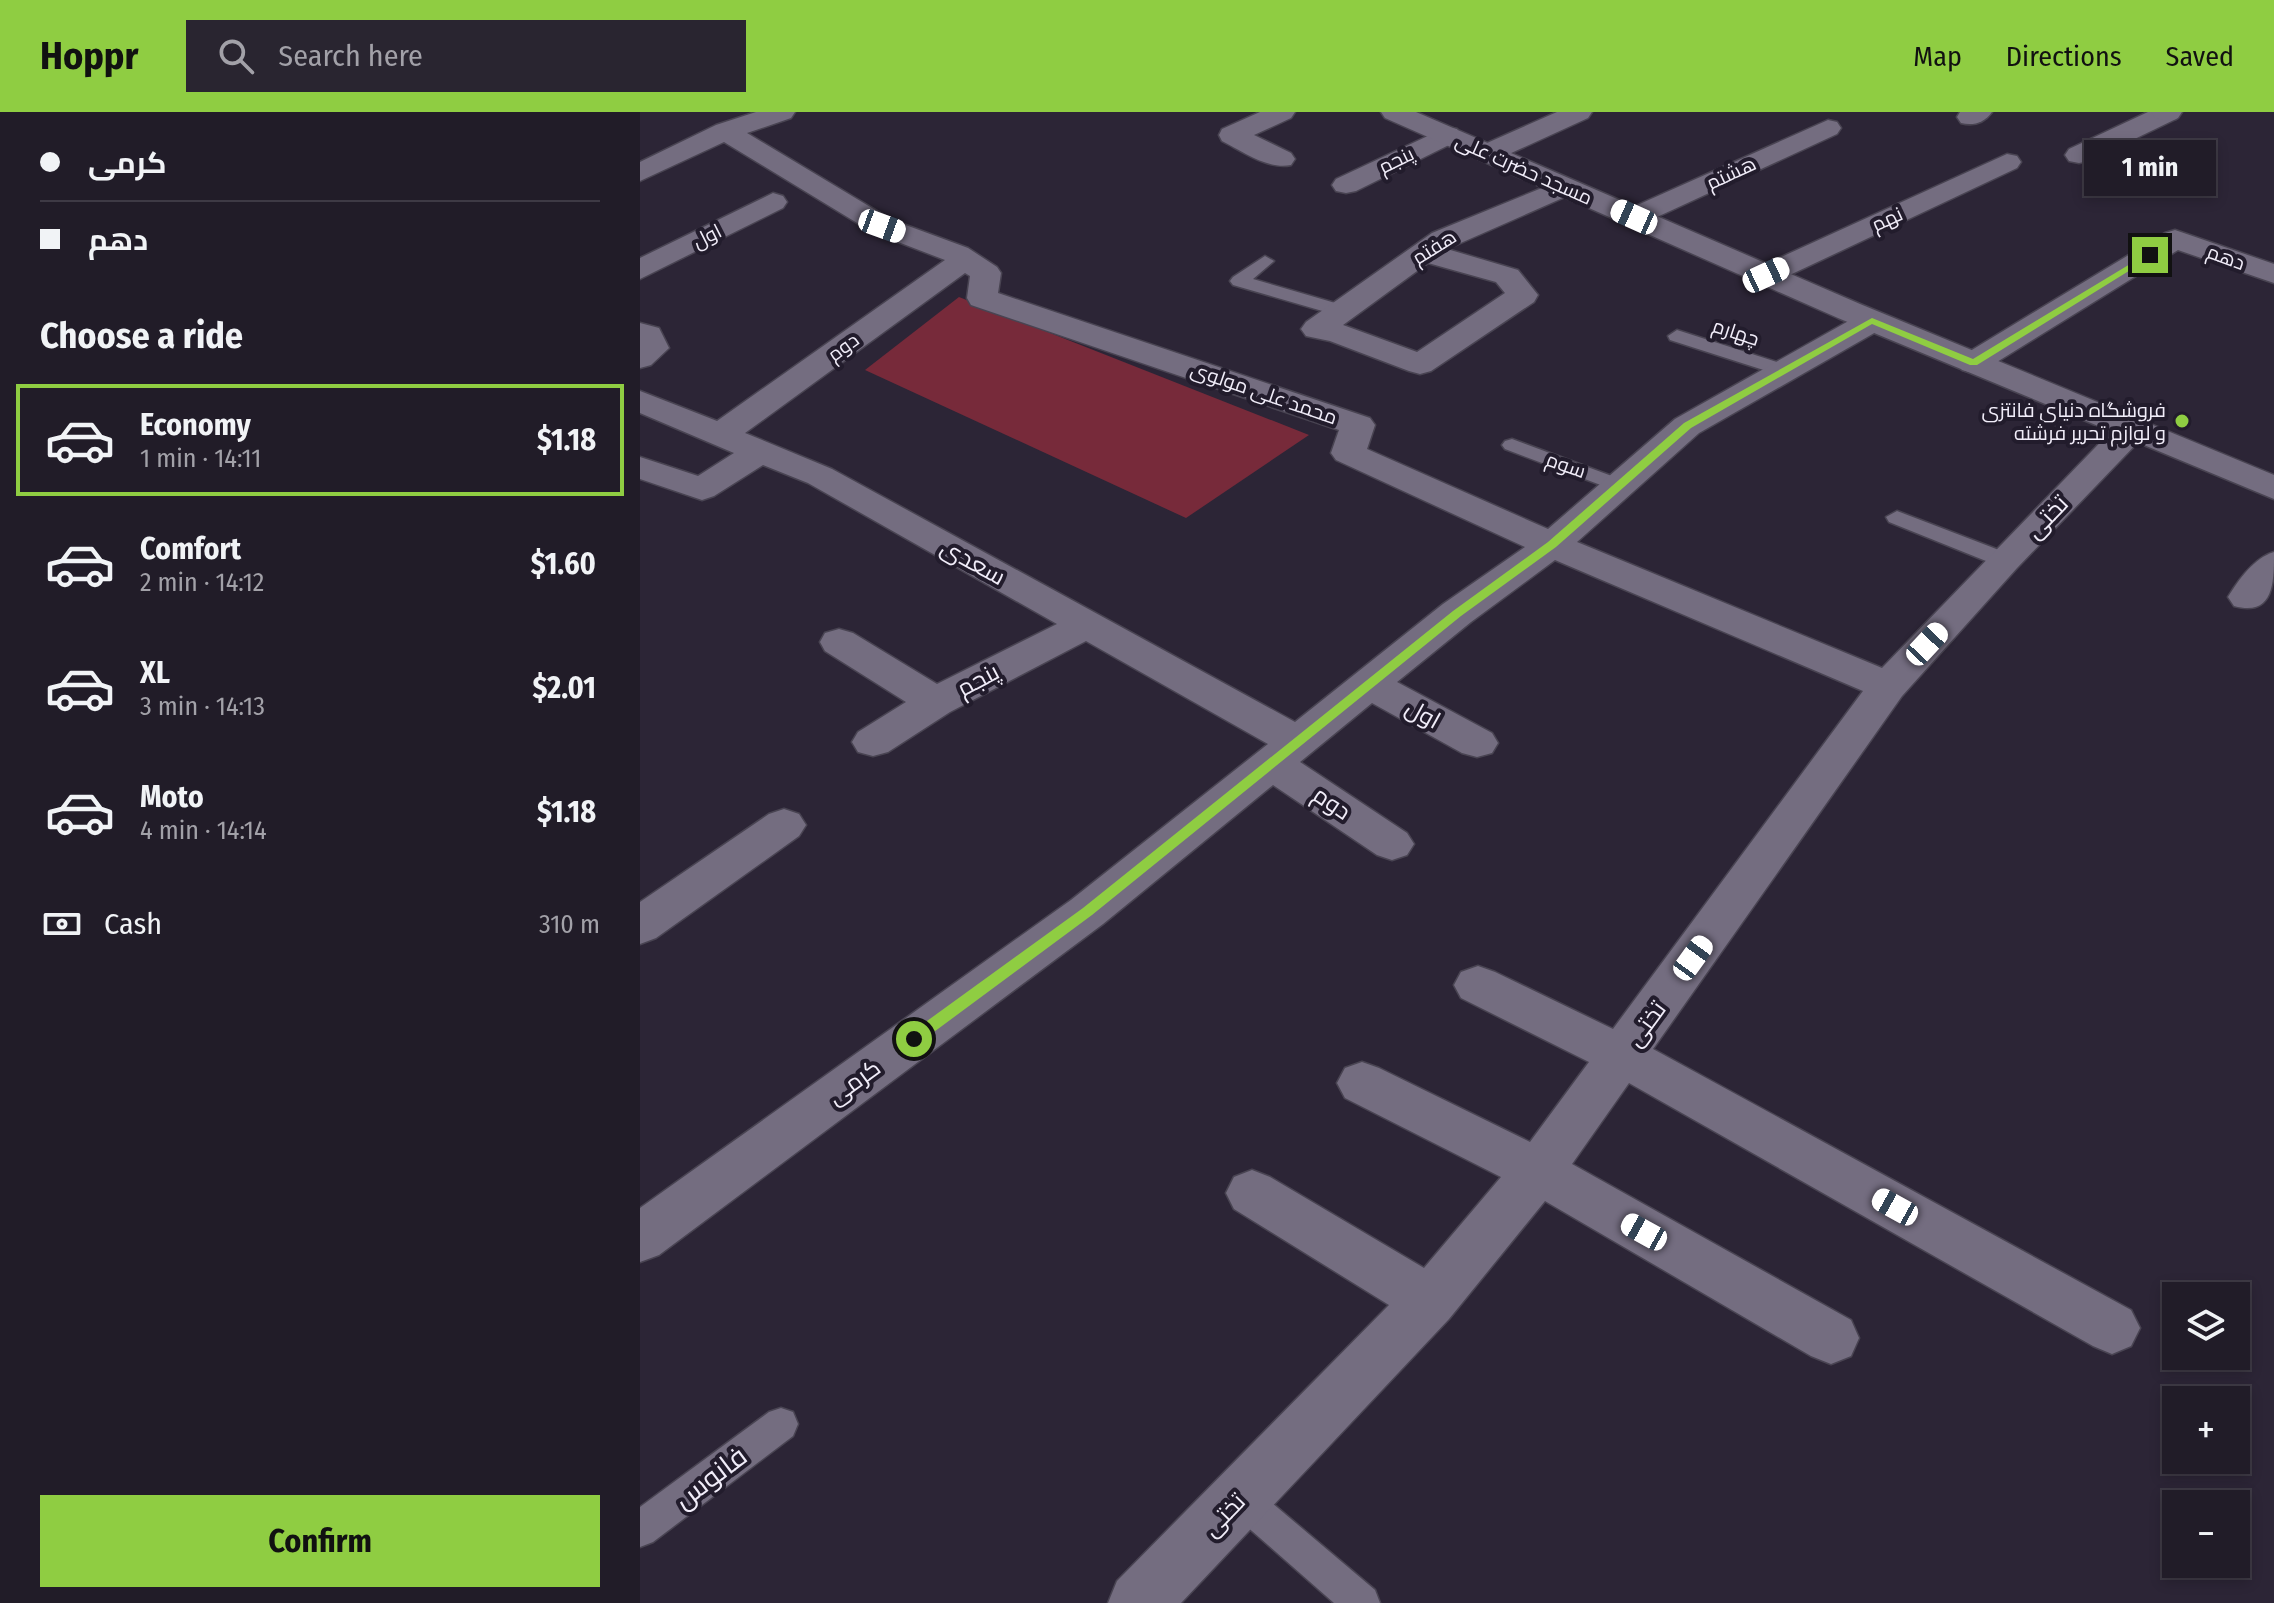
<!DOCTYPE html>
<meta charset="utf-8">
<style>
body{margin:0;font-family:"Fira Sans Condensed",Cairo,sans-serif;background:#292530;color:#f1f3f6;height:100vh;display:flex;flex-direction:column;font-size:30px;white-space:nowrap}
*{box-sizing:border-box;margin:0}
p{font-size:26px;color:#a2a1a8}
.icon{flex:none;width:44px;height:44px;fill:none;stroke:currentColor;stroke-width:2;stroke-linecap:round;stroke-linejoin:round}
.map{position:relative;flex:1;overflow:hidden}
.panel{display:flex;flex-direction:column;background:#211c28;width:640px}
.panel>*{flex:none}
.guide{display:grid;align-content:center;height:176px;padding:0 40px;background:#211c28}
.controls{position:absolute;left:1522px;top:1170px;display:grid;gap:16px}
.controls a{display:grid;place-items:center;width:88px;height:88px;border-radius:0px;background:#211c28;box-shadow:0 4px 12px #0003,0 0 0 2px #3e3a45;font-size:40px}
.end{position:absolute;width:36px;height:36px;margin:-18px;border:10px solid #8fcd42;background:#111;box-shadow:0 0 0 4px #111}
.from{border-radius:50%}
.bubble{position:absolute;height:56px;border-radius:0px;background:#211c28;box-shadow:0 4px 12px #0003,0 0 0 2px #3e3a45;font-size:26px;font-weight:700;line-height:56px;text-align:center}
.car{position:absolute;width:24px;height:48px;margin:-24px -12px;border-radius:10px;box-shadow:0 0 6px 2px #0007;background:linear-gradient(#fff 24%,#345 0 40%,#fff 0 76%,#345 0 86%,#fff 0)}
.guide b{display:flex;align-items:center;gap:28px;height:76px;font-size:30px}
.guide b+b{border-top:2px solid #3e3a45}
.guide i{width:20px;height:20px;background:#f1f3f6}
ul{padding:0;list-style:none}
li{display:flex;align-items:center;gap:24px;height:112px;margin:0 16px 12px;padding:0 24px;border:4px solid transparent;border-radius:0px}
li div{flex:1}
li b{display:block;font-size:30px}
li em{font-style:normal;font-weight:700}
li.selected{border-color:#8fcd42}
li>.icon{width:72px;height:72px;stroke-width:1.5}
h2{padding:0 40px;font-size:36px;line-height:96px}
.pay{display:flex;align-items:center;gap:20px;height:88px;padding:0 40px;font-size:30px}
.pay p{margin-inline-start:auto}
.primary-button{display:flex;gap:16px;margin-top:auto;padding:16px 40px}
.primary-button a{flex:1;height:92px;border-radius:0px;background:#8fcd42;color:#111;font-size:32px;font-weight:700;line-height:92px;text-align:center}
header{display:flex;align-items:center;gap:48px;box-sizing:border-box;height:112px;padding:0 40px;background:#8fcd42;color:#111}
header strong{font-size:38px}
nav{display:flex;gap:44px;margin-inline-start:auto;font-size:28px}
.search{width:560px;height:72px;background:#292530;display:flex;align-items:center;gap:20px;box-sizing:border-box;padding:0 28px;border-radius:0px;color:#a2a1a8;font-size:30px}
main{display:flex;flex:1;min-height:0}
.map>svg:first-child{display:block}
.green{fill:#772a3a}
.lines{fill:none;stroke-linecap:round;stroke-linejoin:round}
.lane-casing{stroke:#494452;stroke-width:3}
.street-casing{stroke:#494452;stroke-width:3}
.secondary-casing{stroke:#494452;stroke-width:3}
.lane{fill:#746d80;fill-rule:evenodd}
.street{fill:#746d80;fill-rule:evenodd}
.secondary{fill:#746d80;fill-rule:evenodd}
.route{fill:#8fcd42}
.poi-dot{fill:#8fcd42;stroke:#221c2c;stroke-width:3}
.labels{text-anchor:middle;stroke-width:8;stroke-linejoin:round;paint-order:stroke}
.far-street-label{font-size:20px;fill:#f1edf9;stroke:#221c2c}
.far-poi-label{font-size:20px;fill:#f1edf9;stroke:#221c2c;text-anchor:end}
.street-label{font-size:24px;fill:#f1edf9;stroke:#221c2c}
.near-street-label{font-size:28px;fill:#f1edf9;stroke:#221c2c}
</style>
<header>
<strong>Hoppr</strong>
<div class="search"><svg class="icon" aria-label="search" viewBox="0 0 24 24"><circle cx="10" cy="10" r="6"/><path d="M15 15l6 6"/></svg>Search here</div>
<nav><a>Map</a><a>Directions</a><a>Saved</a></nav>
</header>
<main>
<section class="panel">
<div class="guide">
<b><i class="from"></i>کرمی</b>
<b><i></i>دهم</b>
</div>
<h2>Choose a ride</h2>
<ul>
<li class="selected"><svg class="icon" aria-label="car" viewBox="0 0 24 24"><path d="M5 17H2v-5l4-1 3-4h7l3 4 3 1v5h-3M9 17h6M6 11h13"/><circle cx="7" cy="17" r="2"/><circle cx="17" cy="17" r="2"/></svg><div><b>Economy</b><p>1 min · 14:11</p></div><em>$1.18</em></li>
<li><svg class="icon" aria-label="car" viewBox="0 0 24 24"><path d="M5 17H2v-5l4-1 3-4h7l3 4 3 1v5h-3M9 17h6M6 11h13"/><circle cx="7" cy="17" r="2"/><circle cx="17" cy="17" r="2"/></svg><div><b>Comfort</b><p>2 min · 14:12</p></div><em>$1.60</em></li>
<li><svg class="icon" aria-label="car" viewBox="0 0 24 24"><path d="M5 17H2v-5l4-1 3-4h7l3 4 3 1v5h-3M9 17h6M6 11h13"/><circle cx="7" cy="17" r="2"/><circle cx="17" cy="17" r="2"/></svg><div><b>XL</b><p>3 min · 14:13</p></div><em>$2.01</em></li>
<li><svg class="icon" aria-label="car" viewBox="0 0 24 24"><path d="M5 17H2v-5l4-1 3-4h7l3 4 3 1v5h-3M9 17h6M6 11h13"/><circle cx="7" cy="17" r="2"/><circle cx="17" cy="17" r="2"/></svg><div><b>Moto</b><p>4 min · 14:14</p></div><em>$1.18</em></li>
</ul>
<div class="pay"><svg class="icon" aria-label="cash" viewBox="0 0 24 24"><path d="M3 7h18v10H3z"/><circle cx="12" cy="12" r="2"/></svg>Cash<p>310 m</p></div>
<div class="primary-button"><a>Confirm</a></div>
</section>
<div class="map">
<svg width="1634" height="1491" viewBox="0 0 1634 1491">
<rect width="100%" height="100%" fill="#2c2536"/>
<polygon class="green" points="319,185 669,323 546,406 225,258"/>
<g class="lines">
<defs>
<g id="lane">
<polygon points="625,144 634,149 613,167 709,195 712,199 703,205 593,173 590,169 593,165"/>
<polygon points="1037,218 1149,254 1152,258 1142,264 1030,228 1028,224"/>
<polygon points="872,327 988,370 991,374 988,378 974,378 865,337 862,333 865,329"/>
<polygon points="1257,399 1372,443 1375,448 1364,455 1356,453 1249,410 1246,405"/>
<polygon points="141,1296 153,1300 158,1312 153,1324 13,1430 0,1435 0,1395 129,1300"/>
<polygon points="600,1369 612,1374 735,1478 740,1491 694,1491 588,1398 583,1386 588,1374"/>
</g>
<g id="street">
<path d="M 116,0 L 155,0 L 151,6 L 107,21 L 252,108 L 328,136 L 357,155 L 361,161 L 358,181 L 730,306 L 735,313 L 727,337 L 908,417 L 1035,307 L 1221,202 L 1232,200 L 1243,202 L 1248,209 L 1243,216 L 1059,321 L 937,430 L 1242,556 L 1480,310 L 1492,307 L 1504,310 L 1509,317 L 1504,324 L 1377,456 L 1262,584 L 1013,937 L 1491,1198 L 1500,1216 L 1491,1234 L 1472,1242 L 1453,1234 L 989,971 L 932,1052 L 1211,1208 L 1219,1226 L 1211,1244 L 1191,1252 L 1171,1244 L 905,1089 L 809,1207 L 541,1491 L 468,1491 L 477,1469 L 749,1193 L 594,1097 L 586,1081 L 594,1065 L 612,1058 L 630,1065 L 784,1156 L 861,1065 L 705,986 L 697,971 L 705,956 L 722,950 L 739,956 L 890,1030 L 949,950 L 821,886 L 814,873 L 821,860 L 838,854 L 855,860 L 973,917 L 1223,579 L 915,448 L 831,510 L 757,570 L 852,621 L 858,631 L 852,641 L 837,645 L 822,641 L 732,591 L 660,650 L 767,721 L 774,732 L 767,743 L 752,748 L 737,743 L 633,673 L 463,812 L 19,1143 L 0,1150 L 0,1096 L 431,788 L 628,632 L 446,529 L 310,600 L 248,640 L 233,644 L 218,640 L 212,630 L 218,620 L 266,590 L 185,539 L 180,530 L 185,521 L 199,517 L 213,521 L 297,572 L 417,512 L 168,371 L 123,353 L 74,384 L 62,388 L 0,367 L 0,345 L 58,364 L 94,341 L 0,301 L 0,279 L 77,309 L 305,148 L 232,120 L 84,30 L 0,69 L 0,50 L 76,13 ZM 325,161 L 330,164 L 327,186 L 331,193 L 699,318 L 691,341 L 696,348 L 885,435 L 803,492 L 655,610 L 192,357 L 105,321 Z"/>
<path d="M 620,0 L 655,0 L 651,6 L 614,23 L 651,41 L 655,47 L 651,53 C 628,58 602,39 582,29 L 579,23 L 582,17 Z"/>
<polygon points="917,0 952,0 948,6 858,47 848,49 838,47 834,41 838,35"/>
<path d="M 1320,0 L 1352,0 C 1344,11 1333,14 1321,11 L 1317,5 Z"/>
<polygon points="1508,0 1542,0 1538,6 1449,49 1439,51 1429,49 1425,43 1429,37"/>
<polygon points="1188,8 1197,10 1201,16 1197,22 1004,111 994,114 984,111 980,105 984,99"/>
<polygon points="807,15 817,17 820,23 817,29 716,79 706,81 696,79 692,73 696,67"/>
<polygon points="1367,42 1377,44 1381,50 1377,56 1137,169 1126,172 1115,169 1111,163 1115,157"/>
<path d="M 924,67 L 934,69 L 938,75 L 934,81 L 807,137 L 878,158 L 898,183 L 894,190 L 791,259 L 780,262 L 769,259 L 690,229 L 666,224 L 661,217 L 666,210 L 792,121 ZM 788,151 L 856,170 L 865,181 L 777,240 L 703,213 Z"/>
<polygon points="133,81 143,84 147,90 143,96 0,167 0,146"/>
<polygon points="1535,118 1634,152 1634,171 1538,138 1344,258 1333,261 1322,258 1317,251 1322,244 1525,121"/>
<polygon points="0,211 19,216 29,236 11,253 0,256"/>
<path d="M 1634,440 C 1634,470 1634,505 1594,494 L 1588,485 C 1599,467 1614,446 1634,440 Z"/>
<polygon points="144,697 159,702 166,713 159,724 16,826 0,832 0,790 129,702"/>
</g>
<g id="secondary">
<polygon points="741,0 776,0 1220,192 1634,363 1634,387 1198,206 745,6"/>
<polygon points="1511,0 1539,0 1540,1 1536,7 1527,9 1515,6"/>
</g>
</defs>
<use href="#lane" class="lane-casing"/>
<use href="#street" class="street-casing"/>
<use href="#secondary" class="secondary-casing"/>
<use href="#lane" class="lane"/>
<use href="#street" class="street"/>
<use href="#secondary" class="secondary"/>
</g>
<polygon class="route" points="1510,140 1513,144 1337,253 1330,253 1232,212 1051,316 916,435 821,504 452,803 279,931 269,931 269,922 443,796 813,499 908,430 1044,311 1232,206 1333,247"/>
<circle class="poi-dot" cx="1542" cy="309" r="8"/>
<g class="labels">
<g class="far-street-label">
<text transform="translate(756 48) rotate(-26)" y="7">پنجم</text>
<text transform="translate(884 57) rotate(24)" y="7">مسجد حضرت علی</text>
<text transform="translate(1091 61) rotate(-25)" y="7">هشتم</text>
<text transform="translate(1247 107) rotate(-25)" y="7">نهم</text>
<text transform="translate(67 124) rotate(-27)" y="7">اول</text>
<text transform="translate(794 135) rotate(-32)" y="7">هفتم</text>
<text transform="translate(1586 145) rotate(20)" y="7">دهم</text>
<text transform="translate(1096 220) rotate(18)" y="7">چهارم</text>
<text transform="translate(203 235) rotate(-36)" y="7">دوم</text>
<text transform="translate(624 281) rotate(19)" y="7">محمد علی مولوی</text>
<text transform="translate(926 353) rotate(20)" y="7">سوم</text>
</g>
<g class="far-poi-label">
<text x="1526" y="305">فروشگاه دنیای فانتزی<tspan x="1526" dy="23">و لوازم تحریر فرشته</tspan></text>
</g>
<g class="street-label">
<text transform="translate(1407 405) rotate(-46)" y="8">تختی</text>
<text transform="translate(333 450) rotate(29)" y="8">سعدی</text>
<text transform="translate(338 568) rotate(-28)" y="8">پنجم</text>
<text transform="translate(783 602) rotate(29)" y="8">اول</text>
<text transform="translate(692 691) rotate(34)" y="8">دوم</text>
<text transform="translate(1006 912) rotate(-54)" y="8">تختی</text>
<text transform="translate(214 970) rotate(-36)" y="8">کرمی</text>
<text transform="translate(584 1403) rotate(-46)" y="8">تختی</text>
</g>
<g class="near-street-label">
<text transform="translate(70 1365) rotate(-37)" y="10">فانوس</text>
</g>
</g>
</svg>
<div class="controls">
<a><svg class="icon" aria-label="layers" viewBox="0 0 24 24"><path d="M12 4l9 5-9 5-9-5zM3 14l9 5 9-5"/></svg></a>
<a>+</a>
<a>−</a>
</div>
<i class="end from" style="left:274px;top:927px"></i>
<i class="end" style="left:1510px;top:143px"></i>
<div class="bubble" style="left:1444px;top:28px;width:132px">1 min</div>
<i class="car" style="left:994px;top:105px;rotate:294deg"></i>
<i class="car" style="left:242px;top:114px;rotate:110deg"></i>
<i class="car" style="left:1126px;top:163px;rotate:65deg"></i>
<i class="car" style="left:1287px;top:532px;rotate:43deg"></i>
<i class="car" style="left:1053px;top:846px;rotate:36deg"></i>
<i class="car" style="left:1255px;top:1095px;rotate:299deg"></i>
<i class="car" style="left:1004px;top:1120px;rotate:299deg"></i>
</div>
</main>
